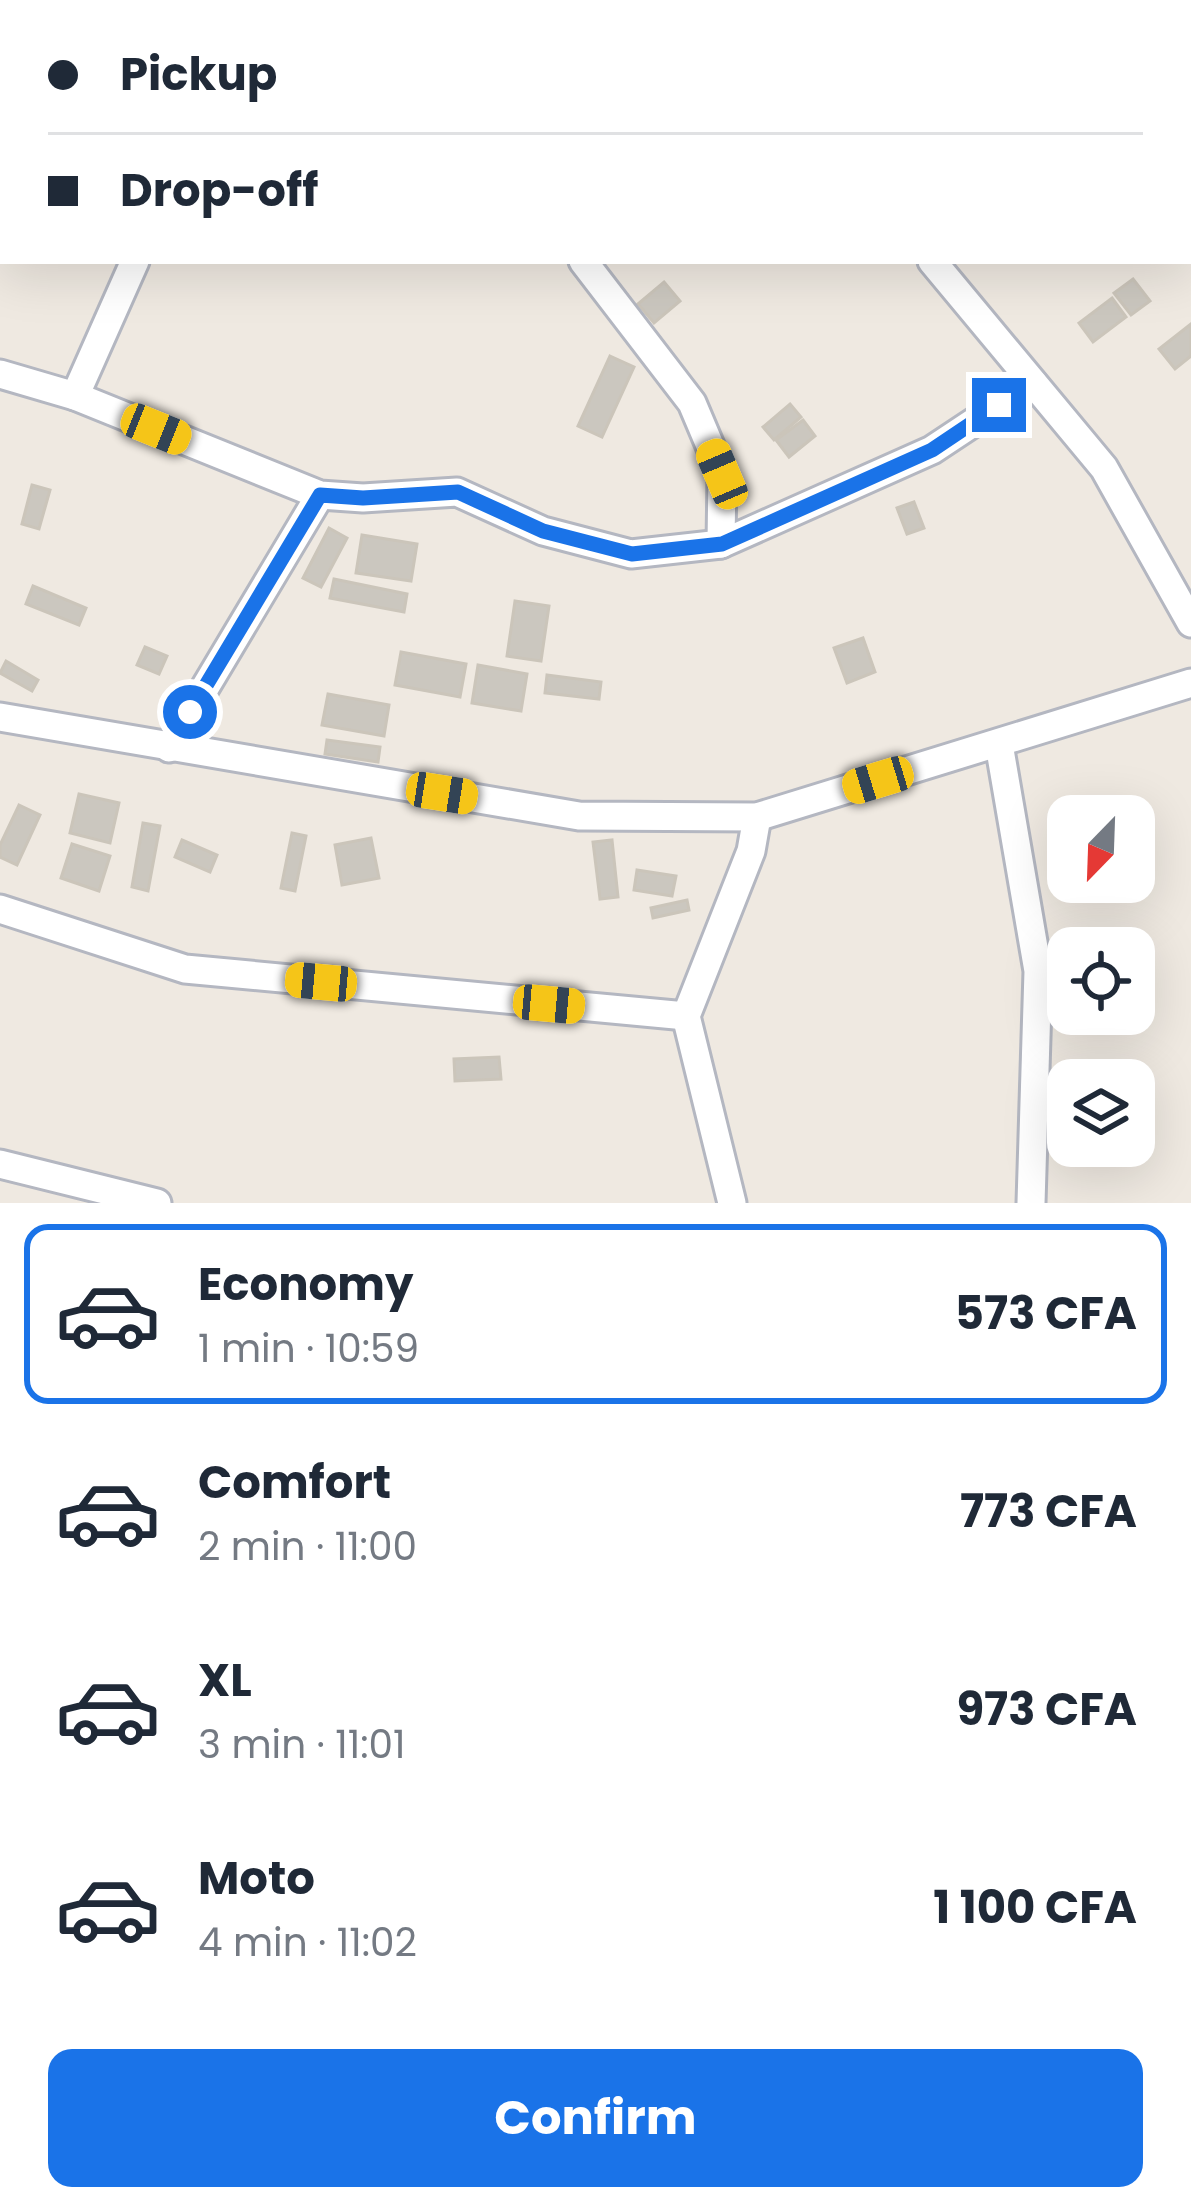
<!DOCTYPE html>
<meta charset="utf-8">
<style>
body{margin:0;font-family:Poppins,sans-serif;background:#f2f2f3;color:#1f2937;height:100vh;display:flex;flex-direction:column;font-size:45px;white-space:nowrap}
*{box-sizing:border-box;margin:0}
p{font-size:39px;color:#747a83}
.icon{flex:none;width:66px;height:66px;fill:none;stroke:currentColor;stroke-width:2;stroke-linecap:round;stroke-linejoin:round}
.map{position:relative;height:1203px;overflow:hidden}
.drawer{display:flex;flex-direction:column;background:#fff;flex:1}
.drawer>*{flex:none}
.top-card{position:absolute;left:0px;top:0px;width:1191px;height:264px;box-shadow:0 12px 48px #0002;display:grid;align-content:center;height:264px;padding:0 48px;background:#fff}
.needle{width:78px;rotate:203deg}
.buttons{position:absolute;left:1047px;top:795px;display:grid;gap:24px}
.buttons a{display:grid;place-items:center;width:108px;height:108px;border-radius:24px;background:#fff;box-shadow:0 12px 48px #0002;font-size:60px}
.end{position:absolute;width:54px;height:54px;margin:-27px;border:15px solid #1a73e8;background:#fff;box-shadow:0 0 0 6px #fff}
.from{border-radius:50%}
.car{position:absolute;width:36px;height:72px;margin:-36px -18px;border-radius:15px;box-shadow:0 0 9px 3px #0007;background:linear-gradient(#f5c518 24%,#345 0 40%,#f5c518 0 76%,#345 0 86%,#f5c518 0)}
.top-card b{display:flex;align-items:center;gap:42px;height:114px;font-size:45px}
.top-card b+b{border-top:3px solid #e0e1e3}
.top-card i{width:30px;height:30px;background:#1f2937}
ul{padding:21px 0 0;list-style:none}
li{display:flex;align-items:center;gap:36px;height:180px;margin:0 24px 18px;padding:0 24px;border:6px solid transparent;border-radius:24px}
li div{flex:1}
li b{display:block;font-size:45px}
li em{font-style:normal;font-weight:700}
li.selected{border-color:#1a73e8}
li>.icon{width:108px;height:108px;stroke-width:1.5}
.action{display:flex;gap:24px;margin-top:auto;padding:24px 48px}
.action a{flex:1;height:138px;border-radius:24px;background:#1a73e8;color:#fff;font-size:48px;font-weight:700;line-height:138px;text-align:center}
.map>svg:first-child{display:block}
.building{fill:#cbc7bf;stroke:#cbc5ba;stroke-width:3}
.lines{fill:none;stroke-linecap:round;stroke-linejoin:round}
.minor-casing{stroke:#b4b7c1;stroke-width:33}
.minor{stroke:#fff;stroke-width:27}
.route{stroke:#1a73e8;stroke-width:15}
</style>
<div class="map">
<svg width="1191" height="1203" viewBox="0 0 1191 1203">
<rect width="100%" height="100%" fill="#efe9e1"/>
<g class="building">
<polygon points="1133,279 1150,301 1131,315 1114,293"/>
<polygon points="664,282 680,301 654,323 638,304"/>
<polygon points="1112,298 1126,317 1093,342 1079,323"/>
<polygon points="1191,324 1191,356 1175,369 1159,349"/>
<polygon points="610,356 634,367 602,437 578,426"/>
<polygon points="790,404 801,417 774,440 763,427"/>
<polygon points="803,420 815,436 789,457 776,440"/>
<polygon points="32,485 50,490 39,529 22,524"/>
<polygon points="914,502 924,528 907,534 897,508"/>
<polygon points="329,528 347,538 321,587 303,578"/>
<polygon points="362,535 417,544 411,581 356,573"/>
<polygon points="334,579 407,594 404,612 330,598"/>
<polygon points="33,586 86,608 79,625 26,604"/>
<polygon points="515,601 549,606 541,661 507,656"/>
<polygon points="863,638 875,672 847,683 834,648"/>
<polygon points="145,647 167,656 159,674 137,665"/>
<polygon points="401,652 466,664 460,697 395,685"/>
<polygon points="6,661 38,680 32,691 0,673"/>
<polygon points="478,665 527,674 521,711 472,703"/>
<polygon points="547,675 601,682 599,699 545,693"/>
<polygon points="328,694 389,705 384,736 322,725"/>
<polygon points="327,740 380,747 378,762 325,754"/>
<polygon points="79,794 119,803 110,843 70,833"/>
<polygon points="19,805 40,815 17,865 0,857 0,845"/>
<polygon points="143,823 160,826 148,891 132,887"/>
<polygon points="292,833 306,836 295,891 281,888"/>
<polygon points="371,838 379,878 342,885 335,845"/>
<polygon points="182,840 217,855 210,872 175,857"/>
<polygon points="612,840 618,897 600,899 593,842"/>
<polygon points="72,844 110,856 99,891 61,878"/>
<polygon points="637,870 676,876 672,896 634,890"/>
<polygon points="687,900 689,910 653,918 651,908"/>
<polygon points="499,1057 501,1079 455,1081 454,1059"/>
</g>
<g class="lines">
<defs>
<g id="minor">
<polyline points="720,0 723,3"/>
<polyline points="1044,0 1047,3"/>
<polyline points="252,3 253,0"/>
<polyline points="1188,170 1191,173"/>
<polyline points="583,261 692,403 722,474 721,544"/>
<polyline points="932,261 1104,468 1191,623"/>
<polyline points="0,374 75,396 135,261"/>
<polyline points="75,396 320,495 363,498 457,492 543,531 631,554 721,544 932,450 1033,383"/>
<polyline points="0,717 579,816 757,817 1191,683"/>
<polyline points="999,744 1038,971 1031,1203"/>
<polyline points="169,748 320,495"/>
<polyline points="0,909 185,969 686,1016"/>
<polyline points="0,1164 157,1203"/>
<polyline points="732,1203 686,1016 751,851 757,817"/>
</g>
</defs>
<use href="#minor" class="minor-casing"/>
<use href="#minor" class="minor"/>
</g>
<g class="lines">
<polyline class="route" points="190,712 320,495 363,498 458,492 543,531 632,554 722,544 932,450 999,405"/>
</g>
</svg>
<div class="buttons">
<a><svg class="needle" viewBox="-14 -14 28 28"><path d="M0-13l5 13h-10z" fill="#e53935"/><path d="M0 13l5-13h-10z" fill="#747a83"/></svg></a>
<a><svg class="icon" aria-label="locate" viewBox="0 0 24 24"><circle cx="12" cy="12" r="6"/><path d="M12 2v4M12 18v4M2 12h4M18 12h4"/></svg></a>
<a><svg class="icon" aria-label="layers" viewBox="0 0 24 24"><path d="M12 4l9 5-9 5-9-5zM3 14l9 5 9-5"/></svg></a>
</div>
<i class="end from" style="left:190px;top:712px"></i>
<i class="end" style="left:999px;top:405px"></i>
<i class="car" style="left:156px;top:429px;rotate:112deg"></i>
<i class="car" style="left:722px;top:474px;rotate:337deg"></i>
<i class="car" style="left:878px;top:780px;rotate:253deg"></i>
<i class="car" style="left:442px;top:793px;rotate:99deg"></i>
<i class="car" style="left:321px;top:982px;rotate:275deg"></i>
<i class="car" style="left:549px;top:1004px;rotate:95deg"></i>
<div class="top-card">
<b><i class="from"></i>Pickup</b>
<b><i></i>Drop-off</b>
</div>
</div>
<section class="drawer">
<ul>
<li class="selected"><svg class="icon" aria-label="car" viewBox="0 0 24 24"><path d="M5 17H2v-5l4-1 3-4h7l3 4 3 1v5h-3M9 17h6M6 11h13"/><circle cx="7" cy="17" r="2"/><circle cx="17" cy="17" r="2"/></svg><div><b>Economy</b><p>1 min · 10:59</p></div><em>573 CFA</em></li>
<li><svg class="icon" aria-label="car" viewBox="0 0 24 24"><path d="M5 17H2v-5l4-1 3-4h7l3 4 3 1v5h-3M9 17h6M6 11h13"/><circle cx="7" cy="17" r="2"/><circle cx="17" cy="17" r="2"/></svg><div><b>Comfort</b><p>2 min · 11:00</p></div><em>773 CFA</em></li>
<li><svg class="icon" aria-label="car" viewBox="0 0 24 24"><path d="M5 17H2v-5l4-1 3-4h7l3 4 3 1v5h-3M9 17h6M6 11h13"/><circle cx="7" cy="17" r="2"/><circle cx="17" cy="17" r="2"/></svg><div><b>XL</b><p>3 min · 11:01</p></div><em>973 CFA</em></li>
<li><svg class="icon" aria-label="car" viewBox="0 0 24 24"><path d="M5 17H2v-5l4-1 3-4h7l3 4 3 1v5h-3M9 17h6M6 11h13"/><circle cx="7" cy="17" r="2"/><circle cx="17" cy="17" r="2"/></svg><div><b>Moto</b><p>4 min · 11:02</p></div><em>1 100 CFA</em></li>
</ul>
<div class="action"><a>Confirm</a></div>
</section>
